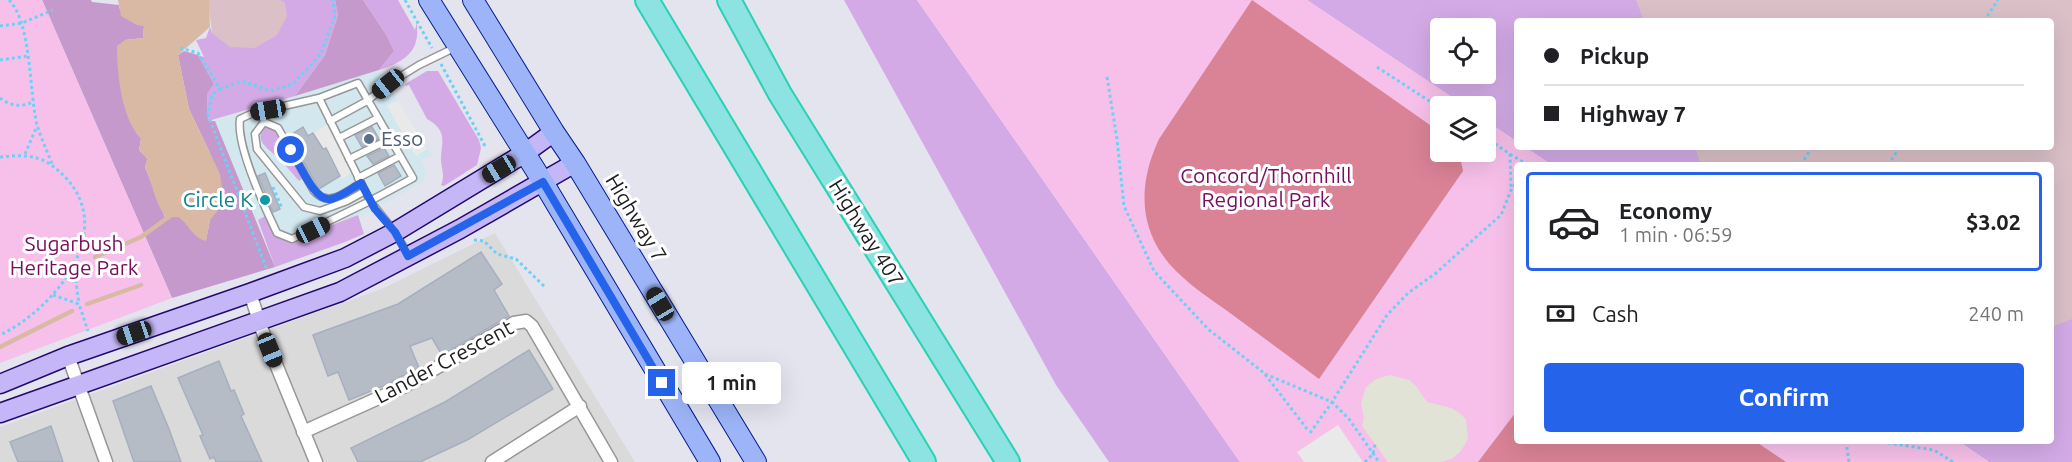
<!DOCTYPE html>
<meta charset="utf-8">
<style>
body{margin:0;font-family:Ubuntu,sans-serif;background:#f2f2f2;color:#202124;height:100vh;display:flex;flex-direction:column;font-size:22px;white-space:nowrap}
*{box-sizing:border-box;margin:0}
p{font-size:20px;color:#757577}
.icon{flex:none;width:33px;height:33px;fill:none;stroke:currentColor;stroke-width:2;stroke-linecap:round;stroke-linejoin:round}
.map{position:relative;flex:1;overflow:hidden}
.side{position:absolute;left:1514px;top:162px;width:540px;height:282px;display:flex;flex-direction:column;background:#fff;border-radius:6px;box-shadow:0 6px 24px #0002}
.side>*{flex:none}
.banner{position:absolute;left:1514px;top:18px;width:540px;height:132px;border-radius:6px;box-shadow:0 6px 24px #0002;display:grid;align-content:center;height:132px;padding:0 30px;background:#fff}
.tools{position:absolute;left:1430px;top:18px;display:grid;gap:12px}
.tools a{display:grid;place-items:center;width:66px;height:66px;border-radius:6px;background:#fff;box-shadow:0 6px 24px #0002;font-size:30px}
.end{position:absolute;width:27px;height:27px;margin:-14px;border:8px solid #2563eb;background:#fff;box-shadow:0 0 0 3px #fff}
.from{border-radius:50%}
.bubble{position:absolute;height:42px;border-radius:6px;background:#fff;box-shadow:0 6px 24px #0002;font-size:20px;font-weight:700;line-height:42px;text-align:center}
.car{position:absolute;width:18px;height:36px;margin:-18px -9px;border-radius:8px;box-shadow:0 0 4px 2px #0007;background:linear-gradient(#222 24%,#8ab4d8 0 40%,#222 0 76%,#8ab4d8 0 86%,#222 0)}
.banner b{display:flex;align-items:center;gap:21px;height:57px;font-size:22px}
.banner b+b{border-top:2px solid #e0e0e0}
.banner i{width:15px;height:15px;background:#202124}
ul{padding:10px 0 0;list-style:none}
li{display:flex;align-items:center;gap:18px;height:99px;margin:0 12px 9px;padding:0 18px;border:3px solid transparent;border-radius:6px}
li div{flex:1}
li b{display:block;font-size:22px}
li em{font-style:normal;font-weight:700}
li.active{border-color:#2563eb}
li>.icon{width:54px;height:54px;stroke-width:1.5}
.pay{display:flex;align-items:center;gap:15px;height:66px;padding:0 30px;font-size:22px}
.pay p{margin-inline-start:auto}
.button{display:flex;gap:12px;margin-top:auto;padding:12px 30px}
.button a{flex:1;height:69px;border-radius:6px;background:#2563eb;color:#fff;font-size:24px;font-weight:700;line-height:69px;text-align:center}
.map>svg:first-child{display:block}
.residential{fill:#dadadb}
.commercial{fill:#d2e8ee}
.grass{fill:#d3aae6;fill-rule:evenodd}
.forest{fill:#c599cc}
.wetland{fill:#dbc0c8}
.park{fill:#f7c0ea}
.pitch{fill:#da8396}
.parking{fill:#e9e9e9}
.plaza{fill:#e1e3d7}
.water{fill:#dab9a4}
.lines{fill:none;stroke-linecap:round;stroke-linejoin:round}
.stream{stroke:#dab9a4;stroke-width:4.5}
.building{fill:#b6bcc5;stroke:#a6afbf;stroke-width:1.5}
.lane-casing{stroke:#979797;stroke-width:9}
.street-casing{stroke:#979797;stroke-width:15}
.secondary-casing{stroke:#24096f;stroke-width:21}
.primary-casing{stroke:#051c90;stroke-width:22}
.highway-casing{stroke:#2ad1b3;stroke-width:26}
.path{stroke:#6dd0f4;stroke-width:3;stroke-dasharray:3 3;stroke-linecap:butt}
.lane{stroke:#fff;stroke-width:6}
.street{stroke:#fff;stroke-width:12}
.secondary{stroke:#c5b7f7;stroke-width:18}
.primary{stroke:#9db5f8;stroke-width:20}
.highway{stroke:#8ce3e1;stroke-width:22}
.route{stroke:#2563eb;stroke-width:8}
.service-dot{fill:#5c6f8a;stroke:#fff;stroke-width:2}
.culture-dot{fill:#0f9aa8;stroke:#fff;stroke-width:2}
.labels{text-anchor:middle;stroke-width:6;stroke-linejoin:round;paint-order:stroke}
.service-label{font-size:21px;fill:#4e5e75;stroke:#fff;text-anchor:start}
.park-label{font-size:21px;fill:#760f5d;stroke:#fff}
.culture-label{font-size:21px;fill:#0d838f;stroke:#fff;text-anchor:end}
.street-label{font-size:21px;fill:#1d1d1d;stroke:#fff}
</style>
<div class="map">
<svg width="2072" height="462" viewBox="0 0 2072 462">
<rect width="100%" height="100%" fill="#e3e4ee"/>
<polygon class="residential" points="495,233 635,462 0,462 0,427 384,288"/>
<polygon class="commercial" points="379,70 432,155 422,160 426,172 424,181 340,228 271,253 215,121"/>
<g class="grass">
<polygon points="279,0 335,0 338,15 325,55 295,96 208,121 207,94 214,84 198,55 204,57 196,40 206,38 210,27 212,33 285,3"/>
<path d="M 363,0 L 398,0 L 415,30 L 417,22 C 417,28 418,35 416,41 C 413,57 393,66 379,70 L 394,51 L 387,36 Z"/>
<polygon points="844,0 917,0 1240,462 1109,462 1056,385"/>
<path d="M 1307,0 L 2072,0 L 2072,462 L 1989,462 L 1958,441 L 2050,441 L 2050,165 L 1552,165 L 1525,147 L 2050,147 L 2050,21 L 1516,21 L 1516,141 L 1485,120 L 1485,106 L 1465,106 ZM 1440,28 L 1485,28 L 1485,74 L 1440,74 Z"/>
<path d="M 427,71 L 438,71 L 479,140 L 481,148 L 477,165 L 444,186 L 441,185 C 445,176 442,171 441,161 C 441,143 449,131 427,119 L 409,85 L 406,86 L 405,84 Z"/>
<path d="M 272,127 L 304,177 L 299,181 C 293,174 285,165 281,160 C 274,153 251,141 265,128 Z"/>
<polygon points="269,214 278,235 296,239 358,215 364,234 345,242 275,267 258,220"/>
</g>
<g class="forest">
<polygon points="42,0 91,0 92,2 119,5 119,8 144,26 143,38 125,40 141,139 139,150 148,159 145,167 165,217 178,216 206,240 210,220 210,153 189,109 178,55 184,51 198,55 214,84 207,94 208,121 215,121 275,267 172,298"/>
<polygon points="335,0 363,0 387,36 394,51 379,70 295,96 325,55 338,15"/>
</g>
<g class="wetland">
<polygon points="208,0 279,0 285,3 287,16 277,35 255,48 230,47 212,33"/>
<polygon points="1636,0 2072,0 2072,319 2051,327 2050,165 1701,165 1695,147 2050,147 2050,21 1644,21"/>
</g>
<g class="park">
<polygon points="0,0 42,0 172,298 0,363"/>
<polygon points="917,0 1307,0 1465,106 1440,106 1440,152 1485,152 1485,120 1516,141 1516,147 1525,147 1552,165 1516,165 1516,441 1958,441 1989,462 1240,462"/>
</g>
<g class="pitch">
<path d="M 1252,0 L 1440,132 L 1440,152 L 1459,152 L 1463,171 L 1319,379 C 1290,357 1260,335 1230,313 C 1212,300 1192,287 1176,271 C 1138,233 1137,186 1159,139 Z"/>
<polygon points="1516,412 1516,441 1755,441 1786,462 1478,462"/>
</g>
<g class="parking">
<polygon points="398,100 427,149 416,156 387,106"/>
<polygon points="327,125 355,171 342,179 331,162 333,160 326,148 323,149 313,133"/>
<polygon points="1338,425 1363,462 1304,462 1297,452"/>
</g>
<polygon class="plaza" points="1390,375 1409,380 1416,386 1427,402 1451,408 1462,415 1466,420 1468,439 1460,452 1453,458 1441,462 1388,462 1362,426 1364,419 1361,403 1366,387 1376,379"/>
<path class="water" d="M 118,0 L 209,0 L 210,27 L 178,55 L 189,109 L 220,174 L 224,203 L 210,220 L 206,241 C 192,237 189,225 179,217 L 166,217 C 154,202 153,184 145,167 L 147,159 L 139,150 L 141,139 C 121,117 117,74 117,46 L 125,40 L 143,38 L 144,26 L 137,25 L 121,16 Z"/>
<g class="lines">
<g class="stream">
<polyline points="95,257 141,237 170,216"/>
<polyline points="87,304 141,285"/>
<polyline points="0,347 72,311"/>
</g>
</g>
<g class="building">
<polygon points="303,127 308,136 313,133 323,149 326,148 340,176 319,189 289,136"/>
<polygon points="372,127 379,139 362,147 355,135"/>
<polygon points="384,148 389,156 373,164 367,156"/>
<polygon points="394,165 401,176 385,186 378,173"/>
<polygon points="265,173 280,209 273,212 258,176"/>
<polygon points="481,252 502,284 494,290 509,316 442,355 432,338 410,346 419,368 392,381 393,382 349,400 338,372 328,376 313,335 398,304"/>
<polygon points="529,350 553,389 467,440 420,462 358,462 351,448 445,402"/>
<polygon points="219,361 231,391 234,390 244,414 241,416 262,462 216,462 214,457 210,459 200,436 203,435 178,378"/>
<polygon points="151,386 169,429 181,462 134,462 113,401"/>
<polygon points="51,426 63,462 18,462 10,442"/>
</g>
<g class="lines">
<defs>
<g id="lane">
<path d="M 319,98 L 370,201 L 292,239 L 277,233 C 265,208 236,145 240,119 L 253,113 L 319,98 L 358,83 L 413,178 L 370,201 L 395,232 L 407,253"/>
<polyline points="330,121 367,101 388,84 419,65 454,48"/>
<polyline points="339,138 378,118"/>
<polyline points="349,159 390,139"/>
<polyline points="358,178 400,156"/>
<path d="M 361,183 C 345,192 329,208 314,191 L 278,128 L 264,122 L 255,134 L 257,149 L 304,207 L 320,211 L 347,201 L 365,191"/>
</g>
<g id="street">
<polyline points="250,293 262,330 316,462"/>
<polyline points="68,356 106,462"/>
<polyline points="303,432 403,387 514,323 526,321 532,326 611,462"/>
<polyline points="492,462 580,406"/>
</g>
<g id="secondary">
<polyline points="0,384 68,356 250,293 345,258 395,232 525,153 554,132"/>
<polyline points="0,413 340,292 460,229 575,163"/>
</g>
<g id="primary">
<polyline points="429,0 543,182 710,462"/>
<polyline points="473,0 554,132 575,163 756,462"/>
</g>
<g id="highway">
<polyline points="647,0 924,462"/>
<polyline points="729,0 780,94 1008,462"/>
</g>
</defs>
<use href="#lane" class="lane-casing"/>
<use href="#street" class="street-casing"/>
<use href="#secondary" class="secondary-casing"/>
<use href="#primary" class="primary-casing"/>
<use href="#highway" class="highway-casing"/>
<g class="path">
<path d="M 9,0 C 32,23 29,93 37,125 C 41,138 47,151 52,164"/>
<polyline points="405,0 432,48"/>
<polyline points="1984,21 1998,0"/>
<polyline points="0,26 22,23 53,10"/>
<polyline points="180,48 198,53 220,89 212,95 208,115 267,270"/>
<polyline points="0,60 28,56"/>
<polyline points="441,64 485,146"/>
<polyline points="1377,67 1440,108"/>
<polyline points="1107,77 1117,139 1124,206 1154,271 1208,329 1264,373 1307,429"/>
<polyline points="220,89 242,81 270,91 293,84 321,54 335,15 333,0"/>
<path d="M 0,98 C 10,106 23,108 34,101"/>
<polyline points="1485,137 1510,154 1511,188"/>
<polyline points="25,154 37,126"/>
<polyline points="1510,154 1528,165"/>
<path d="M 0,157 C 30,154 44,155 66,178 C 117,233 53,310 0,335"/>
<polyline points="1801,165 1812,147"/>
<polyline points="1888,165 1900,147"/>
<polyline points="273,187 282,208"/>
<polyline points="474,240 484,241 497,254 516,259 546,288"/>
<polyline points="74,268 79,304"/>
<polyline points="53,295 79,304 88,331"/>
<polyline points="1265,374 1332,402 1349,419 1379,462"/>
<polyline points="1310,433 1332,402 1387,315 1408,293 1436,273 1501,215 1511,190 1516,183"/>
<polyline points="1846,441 1849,462"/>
<polyline points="1876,441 1934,450 1953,462"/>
<polyline points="1365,462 1373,454 1375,444"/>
</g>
<use href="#lane" class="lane"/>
<use href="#street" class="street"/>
<use href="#secondary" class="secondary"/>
<use href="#primary" class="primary"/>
<use href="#highway" class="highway"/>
</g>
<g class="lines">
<path class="route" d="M 291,150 C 299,163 315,203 331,199 C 341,197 352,188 361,183 L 375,209 L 395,232 L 408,256 L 543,182 L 662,383"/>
</g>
<circle class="service-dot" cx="369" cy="139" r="6"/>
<circle class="culture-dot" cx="265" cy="200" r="6"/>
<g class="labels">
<g class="service-label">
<text x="381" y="146">Esso</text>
</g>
<g class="park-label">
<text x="1266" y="183">Concord/Thornhill<tspan x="1266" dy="24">Regional Park</tspan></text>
<text x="74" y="251">Sugarbush<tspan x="74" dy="24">Heritage Park</tspan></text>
</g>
<g class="culture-label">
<text x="253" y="207">Circle K</text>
</g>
<g class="street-label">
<text transform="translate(636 218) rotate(59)" y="7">Highway 7</text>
<text transform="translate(866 233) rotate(58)" y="7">Highway 407</text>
<text transform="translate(444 362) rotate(-28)" y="7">Lander Crescent</text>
</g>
</g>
</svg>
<div class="tools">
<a><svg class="icon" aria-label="locate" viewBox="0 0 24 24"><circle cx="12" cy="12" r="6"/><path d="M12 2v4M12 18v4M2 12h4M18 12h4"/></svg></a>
<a><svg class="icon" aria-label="layers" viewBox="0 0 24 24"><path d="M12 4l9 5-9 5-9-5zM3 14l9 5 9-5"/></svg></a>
</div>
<i class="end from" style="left:291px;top:150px"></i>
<i class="end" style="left:662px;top:383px"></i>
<div class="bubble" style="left:682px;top:362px;width:99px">1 min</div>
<i class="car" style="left:388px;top:84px;rotate:231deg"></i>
<i class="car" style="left:268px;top:110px;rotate:260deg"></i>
<i class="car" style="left:499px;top:169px;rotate:239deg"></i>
<i class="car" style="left:313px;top:230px;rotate:64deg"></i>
<i class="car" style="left:660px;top:304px;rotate:329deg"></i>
<i class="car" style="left:134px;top:333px;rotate:251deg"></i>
<i class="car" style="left:270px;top:350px;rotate:158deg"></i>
<div class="banner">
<b><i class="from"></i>Pickup</b>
<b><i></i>Highway 7</b>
</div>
<section class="side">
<ul>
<li class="active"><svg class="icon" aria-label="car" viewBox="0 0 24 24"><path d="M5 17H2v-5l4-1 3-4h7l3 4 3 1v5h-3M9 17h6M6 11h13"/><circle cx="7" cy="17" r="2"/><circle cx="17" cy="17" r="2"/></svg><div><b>Economy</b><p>1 min · 06:59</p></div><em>$3.02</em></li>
</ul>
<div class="pay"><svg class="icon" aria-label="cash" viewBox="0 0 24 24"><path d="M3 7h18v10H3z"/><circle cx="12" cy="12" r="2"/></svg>Cash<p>240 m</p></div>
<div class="button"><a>Confirm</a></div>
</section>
</div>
